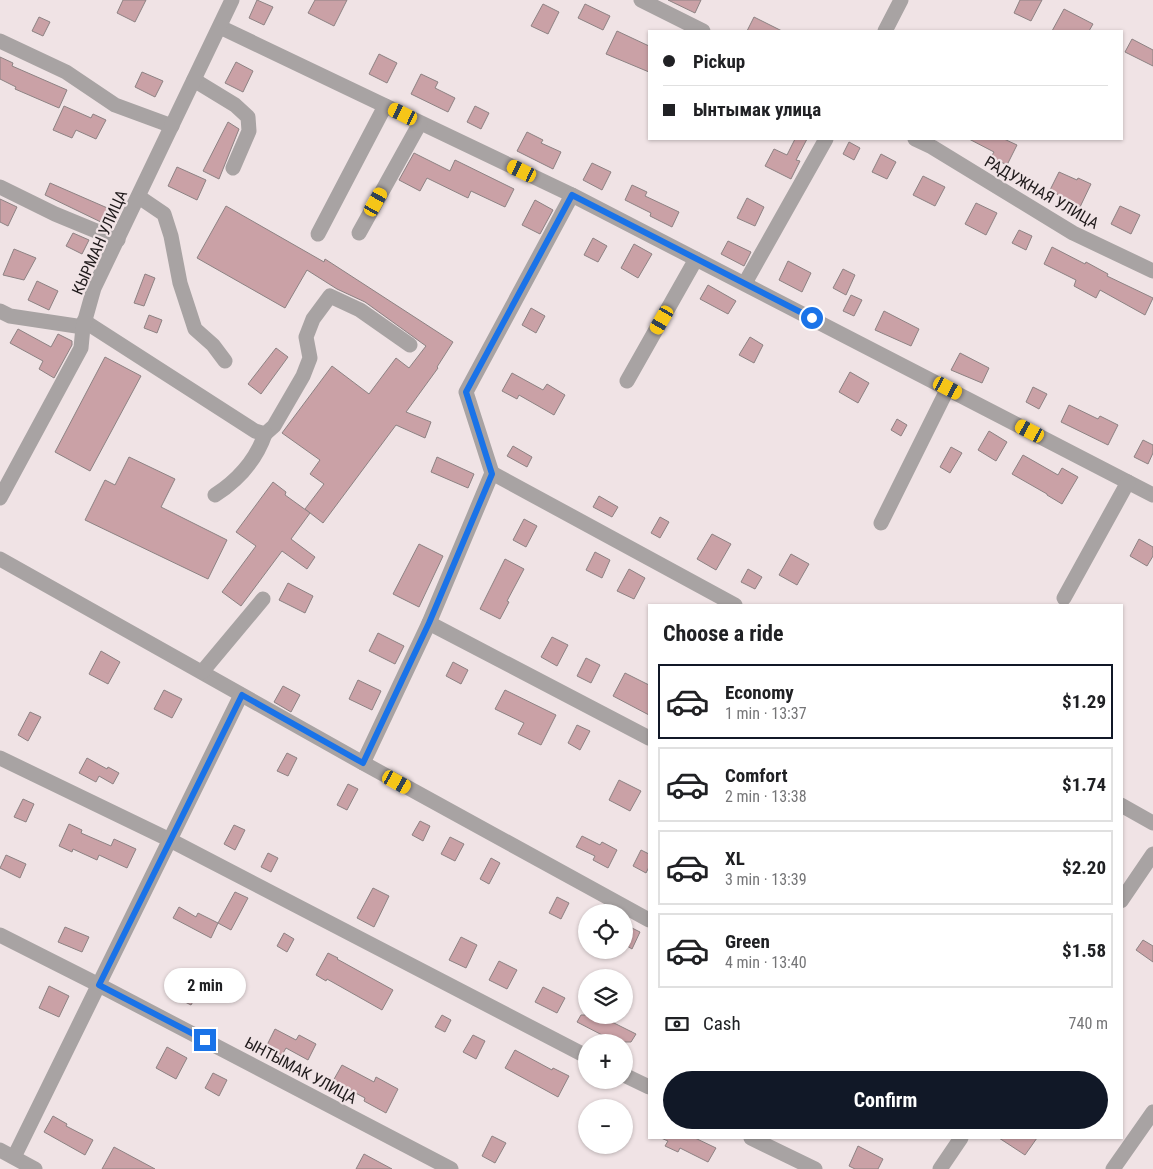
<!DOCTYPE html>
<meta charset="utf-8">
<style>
body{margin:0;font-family:"Roboto Condensed",sans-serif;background:#f2f2f2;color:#202124;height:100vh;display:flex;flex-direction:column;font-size:19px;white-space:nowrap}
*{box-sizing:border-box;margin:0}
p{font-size:16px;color:#757577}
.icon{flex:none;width:28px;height:28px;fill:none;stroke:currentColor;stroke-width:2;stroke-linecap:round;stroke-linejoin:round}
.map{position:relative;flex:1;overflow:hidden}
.panel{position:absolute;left:648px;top:604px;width:475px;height:535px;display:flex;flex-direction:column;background:#fff;border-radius:0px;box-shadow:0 1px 4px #0004}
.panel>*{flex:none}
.banner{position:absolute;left:648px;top:30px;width:475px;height:110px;border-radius:0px;box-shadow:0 1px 4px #0004;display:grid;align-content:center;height:110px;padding:0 15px;background:#fff}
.tools{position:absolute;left:578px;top:904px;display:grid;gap:10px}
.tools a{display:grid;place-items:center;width:55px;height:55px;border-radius:50%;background:#fff;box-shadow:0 1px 4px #0004;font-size:25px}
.end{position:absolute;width:22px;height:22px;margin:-11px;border:6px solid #1a73e8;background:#fff;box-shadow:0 0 0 2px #fff}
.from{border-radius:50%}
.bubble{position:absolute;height:35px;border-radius:18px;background:#fff;box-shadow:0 1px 4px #0004;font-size:16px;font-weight:700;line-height:35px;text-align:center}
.car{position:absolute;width:15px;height:30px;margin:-15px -8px;border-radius:6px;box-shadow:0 0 4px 1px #0007;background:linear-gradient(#f5c518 24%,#345 0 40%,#f5c518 0 76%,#345 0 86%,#f5c518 0)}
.banner b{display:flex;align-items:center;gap:18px;height:48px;font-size:19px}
.banner b+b{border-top:1px solid #e0e0e0}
.banner i{width:12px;height:12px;background:#202124}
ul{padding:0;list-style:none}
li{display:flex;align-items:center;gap:15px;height:75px;margin:0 10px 8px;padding:0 5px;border:2px solid #e0e0e0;border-radius:0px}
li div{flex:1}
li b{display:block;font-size:19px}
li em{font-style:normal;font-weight:700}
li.current{border-color:#111827}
li>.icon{width:45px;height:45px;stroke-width:1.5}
h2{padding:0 15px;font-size:22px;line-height:60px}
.pay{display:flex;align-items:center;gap:12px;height:55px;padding:0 15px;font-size:19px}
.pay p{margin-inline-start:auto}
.action{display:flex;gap:10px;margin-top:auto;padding:10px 15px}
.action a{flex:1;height:58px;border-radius:30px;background:#111827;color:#fff;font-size:20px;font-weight:700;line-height:58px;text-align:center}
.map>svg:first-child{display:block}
.building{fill:#caa1a6;stroke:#8d8283}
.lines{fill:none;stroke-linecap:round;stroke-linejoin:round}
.minor{stroke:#a8a3a3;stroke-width:15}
.route{stroke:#1a73e8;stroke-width:6}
.labels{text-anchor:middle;stroke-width:4.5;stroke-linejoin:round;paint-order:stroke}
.street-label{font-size:16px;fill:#1f1a1b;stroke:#f0e3e5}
</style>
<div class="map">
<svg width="1153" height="1169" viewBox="0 0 1153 1169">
<rect width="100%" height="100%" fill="#f0e3e5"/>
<g class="building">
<polygon points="123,0 146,0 135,22 117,13"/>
<polygon points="257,0 273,7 264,25 249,18"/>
<polygon points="315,0 347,0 334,26 308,13"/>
<polygon points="668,0 701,0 695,13"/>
<polygon points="1020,0 1042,0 1031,21 1014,13"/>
<polygon points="543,4 559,12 548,34 531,26"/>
<polygon points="585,4 610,16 603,30 578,18"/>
<polygon points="1064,9 1093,24 1089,31 1052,31"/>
<polygon points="39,17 50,22 43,36 32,31"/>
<polygon points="754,17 782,31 747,31"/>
<polygon points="617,31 649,46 649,72 606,54"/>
<polygon points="1132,39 1153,50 1153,66 1125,52"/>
<polygon points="379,54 397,63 387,83 369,74"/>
<polygon points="0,57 13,63 12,66 67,90 59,108 15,89 16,87 0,79"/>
<polygon points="236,62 253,71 243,92 225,83"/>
<polygon points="142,72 163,81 155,97 135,87"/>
<polygon points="421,74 438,82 435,88 455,98 448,112 411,94"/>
<polygon points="64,106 91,118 93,114 106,120 96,139 76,130 72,138 53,130"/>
<polygon points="475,106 489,113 481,129 467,122"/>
<polygon points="228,122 239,129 219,179 203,171"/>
<polygon points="527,132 543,140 541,143 561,152 553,169 517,151"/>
<polygon points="795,139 807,139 796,160 800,161 791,179 765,166 774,149 787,155"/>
<polygon points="969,139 1004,139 1017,145 1007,165 991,157 994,152"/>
<polygon points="849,142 860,148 854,160 843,154"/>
<polygon points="414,153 450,171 455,160 514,189 505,207 471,191 468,198 427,178 420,191 399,180"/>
<polygon points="881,154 896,162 887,179 872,172"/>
<polygon points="592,163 611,172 602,190 583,180"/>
<polygon points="177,167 206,180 197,200 168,186"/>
<polygon points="1059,172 1077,180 1078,178 1091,184 1080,207 1050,190"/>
<polygon points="923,176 945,187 935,206 913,195"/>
<polygon points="50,183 112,210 105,224 45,195"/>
<polygon points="632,185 647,192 645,196 679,212 672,227 650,216 651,213 625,200"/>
<polygon points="747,198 764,207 755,226 737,218"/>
<polygon points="0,199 17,207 8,226 0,222"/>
<polygon points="535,200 553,210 540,234 522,225"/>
<polygon points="976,203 997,213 986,235 965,224"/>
<polygon points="226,206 324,262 325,259 453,342 437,367 438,368 406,412 431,422 425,438 396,425 323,523 305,509 324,484 310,474 320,460 282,433 332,366 369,394 396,358 409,368 426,346 365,302 337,289 307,270 285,308 197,258"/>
<polygon points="1120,206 1140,215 1131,234 1111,224"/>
<polygon points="1019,230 1032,236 1026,250 1012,243"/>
<polygon points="73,233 89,240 82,254 66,246"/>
<polygon points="593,238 607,246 598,262 584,255"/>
<polygon points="728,241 751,252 744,266 721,254"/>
<polygon points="634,244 652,254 638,278 621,268"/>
<polygon points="1052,247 1085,264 1086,262 1108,274 1107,276 1153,298 1145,315 1100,290 1096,298 1074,286 1076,280 1044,264"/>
<polygon points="14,249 36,258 24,280 3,275"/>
<polygon points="788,261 811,273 802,292 779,280"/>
<polygon points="843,269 855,275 846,295 833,288"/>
<polygon points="145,274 155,278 144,306 134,303"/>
<polygon points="37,281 58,291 49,310 28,300"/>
<polygon points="708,285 736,301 728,314 700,299"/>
<polygon points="851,295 862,300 854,316 843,311"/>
<polygon points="531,308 545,316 536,333 522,325"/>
<polygon points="884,311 919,329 911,346 875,330"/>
<polygon points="149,315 162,320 157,333 144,328"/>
<polygon points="18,329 51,347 58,334 72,341 72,345 54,378 39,369 43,361 10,343"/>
<polygon points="750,337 763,345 754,363 739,355"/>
<polygon points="276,348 288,357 261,394 248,384"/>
<polygon points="960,353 989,368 982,383 951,370"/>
<polygon points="105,357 141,376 90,471 55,452"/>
<polygon points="850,372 869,383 858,403 839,392"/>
<polygon points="512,373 543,390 547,384 565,395 554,415 519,395 517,399 502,391"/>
<polygon points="1033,387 1047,394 1039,409 1026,402"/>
<polygon points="1069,405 1098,419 1100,416 1118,425 1108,445 1061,422"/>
<polygon points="897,419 907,425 901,436 891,430"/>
<polygon points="989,431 1007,442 996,461 978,450"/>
<polygon points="1143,440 1153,445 1153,453 1148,464 1134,457"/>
<polygon points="513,446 532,457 527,467 507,456"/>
<polygon points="951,447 962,453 950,473 940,467"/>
<polygon points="1023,455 1058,475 1062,468 1078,477 1062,504 1047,495 1047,494 1012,474"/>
<polygon points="129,457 175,479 161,507 227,540 208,579 85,520 105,480 115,485"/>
<polygon points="437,457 474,474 468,488 431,472"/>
<polygon points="273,482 286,492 285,495 310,513 291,539 315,557 307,569 282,551 241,606 222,592 256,546 236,532"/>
<polygon points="599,496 618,507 612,517 593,507"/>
<polygon points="660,517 669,522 660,538 651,533"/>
<polygon points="524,519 537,526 526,547 513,540"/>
<polygon points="712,534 731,544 716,570 697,559"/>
<polygon points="1139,539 1153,547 1153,556 1147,566 1130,556"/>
<polygon points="419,544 443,556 419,607 393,594"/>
<polygon points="595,552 610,560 602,578 586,570"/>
<polygon points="791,554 809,564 797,585 779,575"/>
<polygon points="505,559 524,569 507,601 509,602 500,619 480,609"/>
<polygon points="629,569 645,578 634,599 617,591"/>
<polygon points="748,569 762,577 755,589 741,582"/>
<polygon points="288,583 313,596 305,613 279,600"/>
<polygon points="378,633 404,646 395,664 369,651"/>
<polygon points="552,637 568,645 557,666 541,657"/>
<polygon points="101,651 120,662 108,684 89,674"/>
<polygon points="586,658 600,665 591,683 577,676"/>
<polygon points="453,662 468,670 461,684 446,676"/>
<polygon points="625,673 649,685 649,715 613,696"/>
<polygon points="358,680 381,691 372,710 349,699"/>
<polygon points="283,686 300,695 291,712 274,702"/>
<polygon points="164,690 182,699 172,718 154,709"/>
<polygon points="505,690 556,715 541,745 518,734 524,723 495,709"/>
<polygon points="30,712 41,717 28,741 18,735"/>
<polygon points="577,725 590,731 580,750 568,743"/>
<polygon points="287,753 297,758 288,776 277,771"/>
<polygon points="87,758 107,769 108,767 119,773 113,784 99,776 96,782 79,773"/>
<polygon points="619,780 641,791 630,811 609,800"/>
<polygon points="348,784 358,789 347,810 337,805"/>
<polygon points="23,799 34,804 26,822 14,817"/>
<polygon points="420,821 430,826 423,841 412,835"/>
<polygon points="69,824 82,830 81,833 111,846 114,839 136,849 127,868 99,855 97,860 73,849 72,852 59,846"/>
<polygon points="234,825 245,830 235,850 224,844"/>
<polygon points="582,836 600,845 602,842 617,850 608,868 593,860 595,856 576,847"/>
<polygon points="450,837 464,844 455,861 441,854"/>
<polygon points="641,850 649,854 649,867 646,873 633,866"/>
<polygon points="268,853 278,858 271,872 261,867"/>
<polygon points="6,855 26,864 20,878 0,868"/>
<polygon points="491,858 500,863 489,884 480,879"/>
<polygon points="373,888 389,896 374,927 357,918"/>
<polygon points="235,892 248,898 231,930 218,923"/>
<polygon points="557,897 569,903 561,919 549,913"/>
<polygon points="179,907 196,917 198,913 218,923 211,938 173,918"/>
<polygon points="624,924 640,932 632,949 624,944"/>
<polygon points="65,927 89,937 82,952 58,942"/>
<polygon points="284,933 294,939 287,952 277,946"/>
<polygon points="461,937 477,945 466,968 449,960"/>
<polygon points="1143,940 1153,946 1153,962 1136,950"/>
<polygon points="328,953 338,958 337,959 393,990 382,1010 327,979 326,981 316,975"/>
<polygon points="499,961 517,970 507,989 489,980"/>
<polygon points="49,986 69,996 59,1017 39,1008"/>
<polygon points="184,986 198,993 191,1005 177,998"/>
<polygon points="543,987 565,998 557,1013 535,1002"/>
<polygon points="442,1015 451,1020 445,1032 435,1027"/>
<polygon points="581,1015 598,1015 636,1034 631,1042 612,1042 605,1039 606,1037 577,1022"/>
<polygon points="275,1029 296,1040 299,1035 316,1044 308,1060 286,1048 282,1055 266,1047"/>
<polygon points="473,1035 485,1041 476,1059 463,1052"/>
<polygon points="167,1047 187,1058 176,1079 156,1068"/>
<polygon points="515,1050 552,1070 553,1068 569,1076 558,1097 505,1068"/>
<polygon points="342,1065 374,1082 376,1077 398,1089 386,1113 364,1101 365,1098 333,1081"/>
<polygon points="213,1073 227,1080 219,1096 205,1088"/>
<polygon points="53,1116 67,1124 66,1126 93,1140 85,1155 44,1132"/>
<polygon points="492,1136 506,1143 495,1163 482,1156"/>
<polygon points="661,1138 695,1138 716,1148 708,1162 680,1148 678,1152 665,1146 668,1141"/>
<polygon points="999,1138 1037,1138 1025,1155"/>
<polygon points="858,1146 883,1159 878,1169 855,1169 849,1166"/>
<polygon points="114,1147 155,1169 102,1169"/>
<polygon points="364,1154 392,1169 356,1169"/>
</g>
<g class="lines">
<g class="minor">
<polyline points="641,0 703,31"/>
<polyline points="220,27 572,195 1153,495"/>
<polyline points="885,31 901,0"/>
<polyline points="0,41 66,72 115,105 172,126"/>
<polyline points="194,80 235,105 248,117 249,131 233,168"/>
<polyline points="915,139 932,147 1073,233 1153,271"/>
<polyline points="0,187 55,214 118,240"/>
<polyline points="139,197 164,214 171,236 180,283 195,329 213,345 225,361"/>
<polyline points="359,233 420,123"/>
<polyline points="318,234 385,106"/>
<polyline points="745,283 826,139"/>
<polyline points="0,311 10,316 83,327"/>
<polyline points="84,321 255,431 265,434 274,426 303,376 310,358 306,337 313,319 330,296 360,310 410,345"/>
<polyline points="627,381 696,259"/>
<polyline points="492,473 735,605"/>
<path d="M 215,495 C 238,480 256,460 265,434"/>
<polyline points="0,498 81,348 83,327 94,288 232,0"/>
<polyline points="881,523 948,388"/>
<polyline points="0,559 363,763 649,920"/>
<polyline points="1064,598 1128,482"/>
<polyline points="429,623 649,738"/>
<polyline points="202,672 263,599"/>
<polyline points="0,758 170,840 586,1056"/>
<polyline points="363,763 429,623 492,473 466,392 572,195"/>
<polyline points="1121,805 1153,823"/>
<polyline points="1121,901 1153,854"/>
<polyline points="0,935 99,985 451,1169"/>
<polyline points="624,1075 649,1087"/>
<polyline points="751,1138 815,1169"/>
<polyline points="0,1150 35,1169"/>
<polyline points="14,1157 241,695"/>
<polyline points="940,1169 961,1138"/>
<polyline points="1113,1169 1153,1112"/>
</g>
</g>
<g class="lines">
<polyline class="route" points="205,1040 99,985 242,695 363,763 429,623 492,474 466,392 572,195 812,318"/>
</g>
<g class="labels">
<g class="street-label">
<text transform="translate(1042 192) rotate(30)" y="6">РАДУЖНАЯ УЛИЦА</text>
<text transform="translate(99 242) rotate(-66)" y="6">КЫРМАН УЛИЦА</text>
<text transform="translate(301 1070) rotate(28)" y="6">ЫНТЫМАК УЛИЦА</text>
</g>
</g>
</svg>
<div class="tools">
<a><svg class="icon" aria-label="locate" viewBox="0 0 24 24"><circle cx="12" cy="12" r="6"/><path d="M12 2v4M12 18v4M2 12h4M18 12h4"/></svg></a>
<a><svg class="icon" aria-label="layers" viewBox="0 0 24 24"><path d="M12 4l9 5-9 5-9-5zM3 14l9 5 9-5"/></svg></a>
<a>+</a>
<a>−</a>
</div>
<i class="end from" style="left:812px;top:318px"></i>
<i class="end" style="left:205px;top:1040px"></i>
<div class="bubble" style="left:164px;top:968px;width:82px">2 min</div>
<i class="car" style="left:403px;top:114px;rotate:296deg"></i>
<i class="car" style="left:522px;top:171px;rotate:296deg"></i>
<i class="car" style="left:376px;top:202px;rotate:29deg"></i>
<i class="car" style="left:662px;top:320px;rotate:210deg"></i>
<i class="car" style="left:948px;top:388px;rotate:117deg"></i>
<i class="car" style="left:1030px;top:431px;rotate:298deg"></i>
<i class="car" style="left:397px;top:782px;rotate:119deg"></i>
<div class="banner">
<b><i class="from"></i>Pickup</b>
<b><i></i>Ынтымак улица</b>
</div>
<section class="panel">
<h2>Choose a ride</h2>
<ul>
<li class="current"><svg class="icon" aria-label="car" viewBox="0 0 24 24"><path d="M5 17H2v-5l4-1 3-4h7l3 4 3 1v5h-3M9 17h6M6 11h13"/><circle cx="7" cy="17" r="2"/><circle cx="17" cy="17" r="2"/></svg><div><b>Economy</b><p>1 min · 13:37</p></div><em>$1.29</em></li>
<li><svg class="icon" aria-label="car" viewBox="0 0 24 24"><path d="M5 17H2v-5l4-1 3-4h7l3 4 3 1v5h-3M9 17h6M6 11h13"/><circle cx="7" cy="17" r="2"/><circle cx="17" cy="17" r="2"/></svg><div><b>Comfort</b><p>2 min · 13:38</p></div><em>$1.74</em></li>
<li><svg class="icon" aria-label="car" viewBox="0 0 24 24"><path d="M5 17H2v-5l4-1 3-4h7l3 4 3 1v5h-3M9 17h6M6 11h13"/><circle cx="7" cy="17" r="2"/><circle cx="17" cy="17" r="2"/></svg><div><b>XL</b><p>3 min · 13:39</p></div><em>$2.20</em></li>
<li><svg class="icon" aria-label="car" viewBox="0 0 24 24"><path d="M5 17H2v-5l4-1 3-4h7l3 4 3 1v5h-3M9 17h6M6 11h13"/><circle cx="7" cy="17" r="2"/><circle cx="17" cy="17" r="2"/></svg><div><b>Green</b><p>4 min · 13:40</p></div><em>$1.58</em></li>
</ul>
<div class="pay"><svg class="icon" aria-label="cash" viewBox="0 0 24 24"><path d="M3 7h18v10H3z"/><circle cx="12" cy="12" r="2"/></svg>Cash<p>740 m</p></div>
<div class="action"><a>Confirm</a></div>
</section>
</div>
